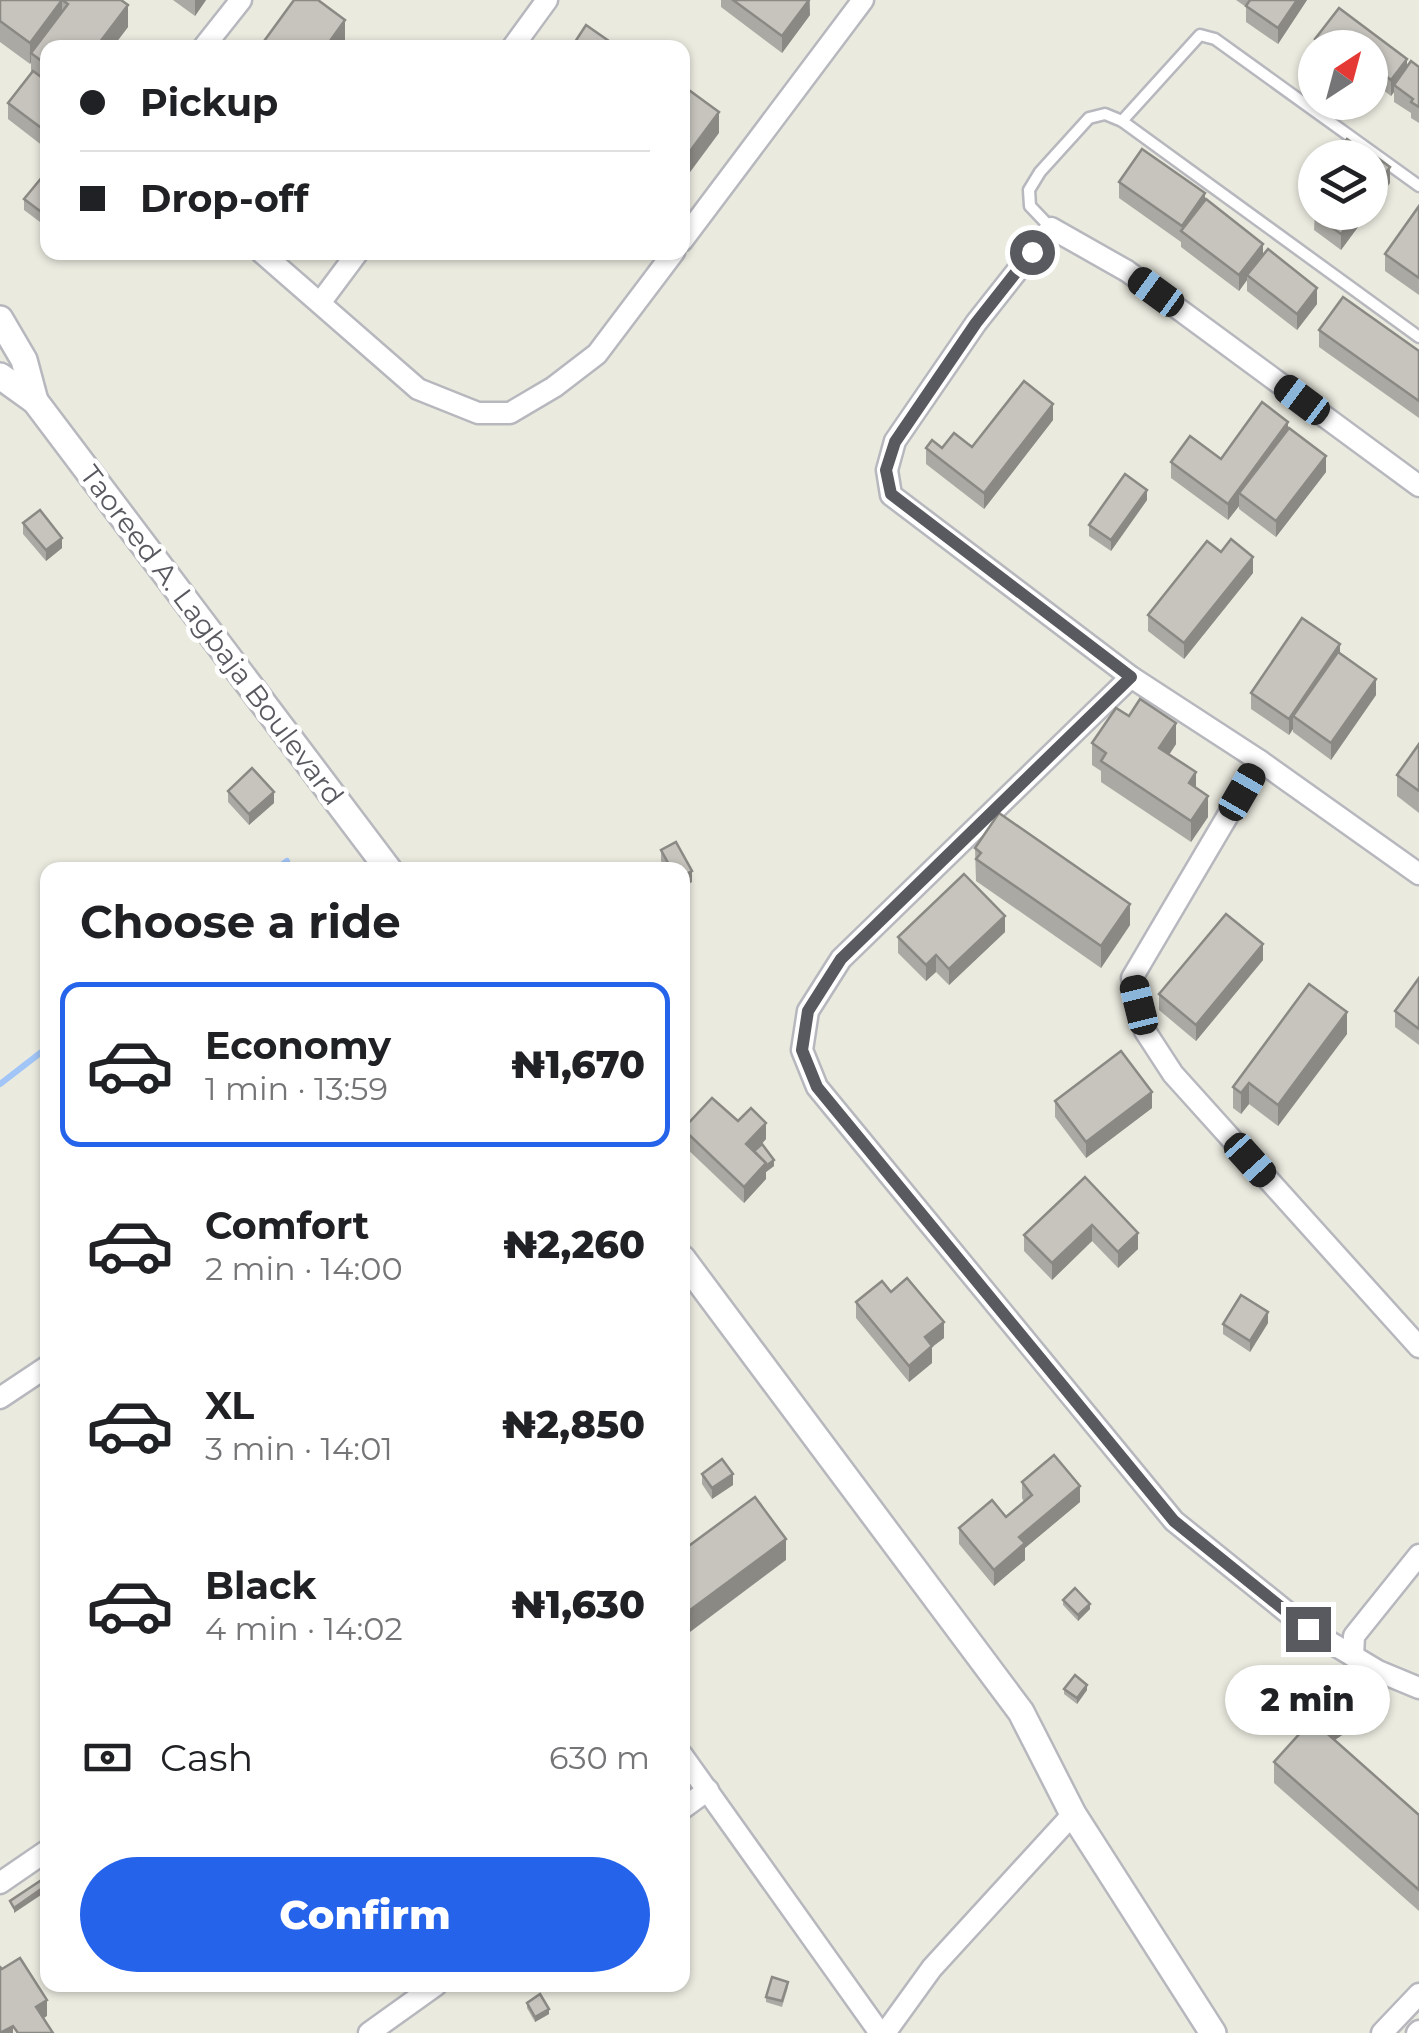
<!DOCTYPE html>
<meta charset="utf-8">
<style>
body{margin:0;font-family:Montserrat,sans-serif;background:#f2f2f2;color:#202124;height:100vh;display:flex;flex-direction:column;font-size:38px;white-space:nowrap}
*{box-sizing:border-box;margin:0}
p{font-size:32px;color:#757577}
.icon{flex:none;width:55px;height:55px;fill:none;stroke:currentColor;stroke-width:2;stroke-linecap:round;stroke-linejoin:round}
.map{position:relative;flex:1;overflow:hidden}
.panel{position:absolute;left:40px;top:862px;width:650px;height:1130px;display:flex;flex-direction:column;background:#fff;border-radius:20px;box-shadow:0 2px 8px #0004}
.panel>*{flex:none}
.hud{position:absolute;left:40px;top:40px;width:650px;height:220px;border-radius:20px;box-shadow:0 2px 8px #0004;display:grid;align-content:center;height:220px;padding:0 40px;background:#fff}
.needle{width:65px;rotate:36deg}
.controls{position:absolute;left:1298px;top:30px;display:grid;gap:20px}
.controls a{display:grid;place-items:center;width:90px;height:90px;border-radius:50%;background:#fff;box-shadow:0 2px 8px #0004;font-size:50px}
.end{position:absolute;width:45px;height:45px;margin:-22px;border:12px solid #585a60;background:#fff;box-shadow:0 0 0 5px #fff}
.from{border-radius:50%}
.bubble{position:absolute;height:70px;border-radius:35px;background:#fff;box-shadow:0 2px 8px #0004;font-size:32px;font-weight:800;line-height:70px;text-align:center}
.car{position:absolute;width:30px;height:60px;margin:-30px -15px;border-radius:12px;box-shadow:0 0 8px 2px #0007;background:linear-gradient(#222 24%,#8ab4d8 0 40%,#222 0 76%,#8ab4d8 0 86%,#222 0)}
.hud b{display:flex;align-items:center;gap:35px;height:95px;font-size:38px}
.hud b+b{border-top:2px solid #e0e0e0}
.hud i{width:25px;height:25px;background:#202124}
ul{padding:0;list-style:none}
li{display:flex;align-items:center;gap:30px;height:165px;margin:0 20px 15px;padding:0 20px;border:5px solid transparent;border-radius:20px}
li div{flex:1}
li b{display:block;font-size:38px}
li em{font-style:normal;font-weight:800}
li.current{border-color:#2563eb}
li>.icon{width:90px;height:90px;stroke-width:1.5}
h2{padding:0 40px;font-size:45px;line-height:120px}
.pay{display:flex;align-items:center;gap:25px;height:110px;padding:0 40px;font-size:38px}
.pay p{margin-inline-start:auto}
.action{display:flex;gap:20px;margin-top:auto;padding:20px 40px}
.action a{flex:1;height:115px;border-radius:60px;background:#2563eb;color:#fff;font-size:40px;font-weight:800;line-height:115px;text-align:center}
.map>svg:first-child{display:block}
.lines{fill:none;stroke-linecap:round;stroke-linejoin:round}
.stream{stroke:#a2c5f8;stroke-width:6}
.service-casing{stroke:#b7b8be;stroke-width:15}
.minor-casing{stroke:#b7b8be;stroke-width:25}
.tertiary-casing{stroke:#b7b8be;stroke-width:30}
.service{stroke:#fff;stroke-width:10}
.minor{stroke:#fff;stroke-width:20}
.tertiary{stroke:#fff;stroke-width:25}
.wall{fill:#aaa9a3}
.shaded-wall{fill:#8b8984}
.building{fill:#c6c4bd;stroke:#8b8984;stroke-width:2.5}
.route{stroke:#585a60;stroke-width:12}
.labels{text-anchor:middle;stroke-width:9;stroke-linejoin:round;paint-order:stroke}
.street-label{font-size:28px;fill:#585a60;stroke:#fff}
</style>
<div class="map">
<svg width="1419" height="2033" viewBox="0 0 1419 2033">
<rect width="100%" height="100%" fill="#eaeadf"/>
<g class="lines">
<g class="stream">
<polyline points="275,870 287,861"/>
<polyline points="0,1084 48,1047"/>
</g>
<defs>
<g id="service">
<polyline points="1122,121 1200,35 1215,39 1419,186"/>
<polyline points="1051,228 1030,206 1029,190 1040,172 1089,118 1105,114 1122,121 1419,337"/>
</g>
<g id="minor">
<polyline points="203,48 241,0"/>
<polyline points="512,48 547,0"/>
<polyline points="682,241 863,0"/>
<polyline points="261,252 418,389 478,413 510,413 554,387 597,354 674,252"/>
<polyline points="320,303 358,252"/>
<polyline points="1419,486 1127,271 1051,228 976,323 895,441 887,470 891,495 1131,677 1260,761 1419,874"/>
<polyline points="1131,677 841,959 808,1011 802,1050 817,1087 1174,1521 1308,1629 1378,1671 1419,1688"/>
<polyline points="1260,761 1132,978 1145,1031 1173,1074 1419,1347"/>
<polyline points="0,1398 48,1366"/>
<polyline points="1353,1656 1354,1636 1419,1555"/>
<polyline points="682,1755 880,2033"/>
<polyline points="682,1809 708,1790"/>
<polyline points="0,1883 48,1850"/>
<polyline points="369,2033 436,1985"/>
<polyline points="885,2033 932,1968 1073,1814"/>
<polyline points="1382,2033 1419,1994"/>
<polyline points="1417,2033 1419,2031"/>
</g>
<g id="tertiary">
<polyline points="0,319 24,360 35,401"/>
<polyline points="0,376 35,401 389,870"/>
<polyline points="682,1258 1021,1712 1073,1814 1213,2033"/>
</g>
</defs>
<use href="#service" class="service-casing"/>
<use href="#minor" class="minor-casing"/>
<use href="#tertiary" class="tertiary-casing"/>
<use href="#service" class="service"/>
<use href="#minor" class="minor"/>
<use href="#tertiary" class="tertiary"/>
</g>
<g class="wall">
<polygon points="0,0 121,0 128,27 112,48 48,48 48,150 8,119 8,103 31,74 31,62 30,64 0,42"/>
<polygon points="173,0 206,0 195,16"/>
<polygon points="721,0 810,0 810,15 782,53 721,7"/>
<polygon points="1236,0 1307,0 1278,44 1246,22 1246,7"/>
<polygon points="1339,8 1407,59 1407,67 1411,61 1419,67 1419,123 1411,118 1411,113 1394,102 1394,92 1391,96 1375,84 1370,91 1370,48 1315,48 1315,39"/>
<polygon points="48,170 48,228 24,210 24,199"/>
<polygon points="1119,182 1205,200 1317,304 1297,330 1247,291 1247,280 1239,291 1181,247 1181,242 1119,198"/>
<polygon points="1419,206 1419,295 1385,271 1385,254"/>
<polygon points="1315,212 1369,212 1341,250 1314,230"/>
<polygon points="484,252 500,252 494,260"/>
<polygon points="1319,330 1419,351 1419,418 1319,347"/>
<polygon points="1053,420 984,509 926,464 926,448 972,447"/>
<polygon points="1288,428 1326,472 1276,537 1239,509 1239,506 1228,520 1171,478 1171,462 1221,459"/>
<polygon points="1147,500 1111,551 1089,536 1089,525"/>
<polygon points="23,523 62,548 46,561 23,534"/>
<polygon points="1253,573 1184,659 1148,631 1148,615"/>
<polygon points="1340,654 1376,695 1331,760 1293,732 1293,729 1289,735 1251,709 1251,693"/>
<polygon points="1092,743 1176,744 1169,755 1196,788 1208,817 1191,842 1101,782 1101,771 1092,765"/>
<polygon points="1419,744 1419,813 1397,796 1397,775"/>
<polygon points="228,791 274,803 249,825 228,802"/>
<polygon points="676,842 692,871 692,882 682,887 682,870 666,870 661,861 661,850"/>
<polygon points="975,848 1130,925 1101,968 976,881"/>
<polygon points="1005,932 949,985 936,972 926,981 898,953 898,937"/>
<polygon points="1263,960 1196,1041 1159,1010 1159,994"/>
<polygon points="1419,978 1419,1045 1395,1027 1395,1011"/>
<polygon points="1347,1034 1278,1126 1249,1104 1241,1114 1233,1108 1233,1087"/>
<polygon points="1055,1101 1152,1108 1086,1158 1055,1117"/>
<polygon points="738,1121 766,1139 760,1146 774,1166 766,1172 766,1179 744,1203 683,1145 683,1129"/>
<polygon points="1085,1177 1138,1249 1118,1268 1092,1241 1052,1280 1024,1251 1024,1235"/>
<polygon points="891,1292 944,1338 932,1347 932,1363 909,1382 856,1318 856,1302"/>
<polygon points="1268,1323 1250,1352 1223,1334 1223,1324"/>
<polygon points="702,1474 733,1485 712,1499 702,1484"/>
<polygon points="1022,1482 1080,1502 1025,1548 1025,1560 994,1586 959,1544 959,1528 1006,1517 1024,1502 1022,1498"/>
<polygon points="1063,1600 1090,1609 1078,1621 1063,1605"/>
<polygon points="1291,1680 1330,1700 1323,1714 1363,1721 1335,1740 1419,1815 1419,1911 1274,1783 1274,1762 1316,1724 1316,1719 1303,1712 1303,1701 1305,1699 1291,1691"/>
<polygon points="1064,1689 1087,1690 1077,1704 1064,1694"/>
<polygon points="788,1987 782,2007 766,2002 766,1997"/>
<polygon points="527,2003 549,2014 535,2022 527,2008"/>
</g>
<g class="shaded-wall">
<polygon points="62,0 62,21 31,53 31,62 30,64 30,43"/>
<polygon points="195,0 206,0 195,16"/>
<polygon points="809,0 810,15 782,53 782,36"/>
<polygon points="1297,0 1307,0 1278,44 1278,28"/>
<polygon points="128,5 128,27 112,48 97,48"/>
<polygon points="345,20 345,42 341,48 325,48"/>
<polygon points="1407,59 1407,75 1394,85 1394,92 1391,96 1391,80"/>
<polygon points="1375,68 1375,84 1370,91 1370,75"/>
<polygon points="719,112 719,133 682,183 682,162"/>
<polygon points="1390,167 1390,183 1370,211 1370,195"/>
<polygon points="1205,193 1205,209 1182,231 1182,226"/>
<polygon points="1357,212 1369,212 1341,250 1341,234"/>
<polygon points="1263,244 1263,260 1247,275 1247,280 1239,291 1239,275"/>
<polygon points="1317,288 1317,304 1297,330 1297,314"/>
<polygon points="1053,404 1053,420 984,509 984,493"/>
<polygon points="1288,422 1288,438 1239,493 1239,506 1228,520 1228,504"/>
<polygon points="1326,456 1326,472 1276,537 1276,521"/>
<polygon points="1147,490 1147,500 1111,551 1111,540"/>
<polygon points="62,538 62,548 46,561 46,550"/>
<polygon points="1253,557 1253,573 1184,659 1184,643"/>
<polygon points="1340,644 1340,660 1293,716 1293,729 1289,735 1289,719"/>
<polygon points="1376,679 1376,695 1331,760 1331,743"/>
<polygon points="1176,723 1176,744 1159,770 1159,748"/>
<polygon points="1196,772 1196,794 1189,783"/>
<polygon points="274,792 274,803 249,825 249,814"/>
<polygon points="1208,796 1208,817 1191,842 1191,821"/>
<polygon points="692,871 692,882 682,887 682,876"/>
<polygon points="1130,904 1130,925 1101,968 1101,946"/>
<polygon points="1005,916 1005,932 949,985 949,969"/>
<polygon points="1263,944 1263,960 1196,1041 1196,1025"/>
<polygon points="936,955 936,972 926,981 926,965"/>
<polygon points="1347,1012 1347,1034 1278,1126 1278,1105"/>
<polygon points="1249,1083 1249,1104 1241,1114 1241,1093"/>
<polygon points="1152,1092 1152,1108 1086,1158 1086,1142"/>
<polygon points="766,1123 766,1139 746,1160 746,1144"/>
<polygon points="774,1160 774,1166 766,1172 766,1179 744,1203 744,1187 766,1163"/>
<polygon points="1092,1225 1092,1241 1052,1280 1052,1263"/>
<polygon points="1138,1233 1138,1249 1118,1268 1118,1252"/>
<polygon points="1268,1312 1268,1323 1250,1352 1250,1341"/>
<polygon points="944,1322 944,1338 932,1347 932,1363 909,1382 909,1366 925,1337"/>
<polygon points="684,1409 684,1430 682,1432 682,1411"/>
<polygon points="733,1474 733,1485 712,1499 712,1488"/>
<polygon points="1080,1486 1080,1502 1025,1548 1025,1560 994,1586 994,1570 1019,1537"/>
<polygon points="786,1539 786,1560 682,1638 682,1616"/>
<polygon points="1090,1604 1090,1609 1078,1621 1078,1615"/>
<polygon points="1087,1685 1087,1690 1077,1704 1077,1698"/>
<polygon points="1330,1689 1330,1700 1318,1721 1318,1710"/>
<polygon points="1363,1710 1363,1721 1327,1745 1327,1735"/>
<polygon points="44,1887 44,1893 14,1913 14,1908"/>
<polygon points="47,2000 47,2016 36,2023 36,2007"/>
<polygon points="549,2009 549,2014 535,2022 535,2017"/>
<polygon points="13,2026 13,2033 1,2033"/>
</g>
<g class="building">
<polygon points="0,0 121,0 128,5 97,46 99,48 48,48 48,66 31,53 68,4 62,0 30,43 0,21"/>
<polygon points="294,0 318,0 345,20 325,48 259,48"/>
<polygon points="733,0 809,0 782,36"/>
<polygon points="1250,0 1297,0 1278,28 1246,6"/>
<polygon points="1339,8 1407,59 1391,80 1375,68 1370,75 1370,48 1327,48 1315,39"/>
<polygon points="586,25 619,48 571,48"/>
<polygon points="1411,61 1419,67 1419,107 1411,102 1413,99 1394,85"/>
<polygon points="33,71 48,82 48,133 8,103"/>
<polygon points="682,85 719,112 682,162"/>
<polygon points="1347,139 1361,149 1355,158 1334,158"/>
<polygon points="1363,147 1390,167 1370,195 1370,158 1355,158"/>
<polygon points="1142,149 1205,193 1182,226 1119,182"/>
<polygon points="48,170 48,217 24,199"/>
<polygon points="1206,199 1263,244 1239,275 1181,231"/>
<polygon points="1419,206 1419,278 1385,254"/>
<polygon points="1315,212 1357,212 1341,234 1314,214"/>
<polygon points="1268,249 1317,288 1297,314 1247,275"/>
<polygon points="1343,297 1419,351 1419,401 1319,330"/>
<polygon points="1024,381 1053,404 984,493 926,448 932,440 942,448 954,433 972,447"/>
<polygon points="1262,402 1288,422 1228,504 1171,462 1190,436 1221,459"/>
<polygon points="1289,428 1326,456 1276,521 1239,493"/>
<polygon points="1125,474 1147,490 1111,540 1089,525"/>
<polygon points="40,510 62,538 46,550 23,523"/>
<polygon points="1231,539 1253,557 1184,643 1148,615 1207,541 1221,552"/>
<polygon points="1302,618 1340,644 1289,719 1251,693"/>
<polygon points="1338,652 1376,679 1331,743 1293,716"/>
<polygon points="1140,699 1176,723 1159,748 1196,772 1189,783 1208,796 1191,821 1101,761 1106,753 1092,743 1116,708 1129,716"/>
<polygon points="1419,744 1419,791 1397,775"/>
<polygon points="252,768 274,792 249,814 228,791"/>
<polygon points="999,813 1130,904 1101,946 976,859 981,853 975,848"/>
<polygon points="676,842 692,871 682,876 682,870 672,870 661,850"/>
<polygon points="964,874 1005,916 949,969 936,955 926,965 898,937"/>
<polygon points="1226,914 1263,944 1196,1025 1159,994"/>
<polygon points="1419,978 1419,1029 1395,1011"/>
<polygon points="1309,984 1347,1012 1278,1105 1249,1083 1241,1093 1233,1087"/>
<polygon points="1121,1051 1152,1092 1086,1142 1055,1101"/>
<polygon points="712,1098 738,1121 751,1108 766,1123 746,1144 766,1163 744,1187 683,1129"/>
<polygon points="762,1144 774,1160 766,1166 766,1163 754,1151"/>
<polygon points="1085,1177 1138,1233 1118,1252 1092,1225 1052,1263 1024,1235"/>
<polygon points="907,1278 944,1322 925,1337 932,1346 909,1366 856,1302 882,1281 891,1292"/>
<polygon points="1241,1295 1268,1312 1250,1341 1223,1324"/>
<polygon points="1054,1455 1080,1486 1019,1537 1025,1543 994,1570 959,1528 992,1500 1006,1517 1032,1495 1022,1482"/>
<polygon points="722,1459 733,1474 712,1488 702,1474"/>
<polygon points="755,1497 786,1539 682,1616 682,1551"/>
<polygon points="1075,1588 1090,1604 1078,1615 1063,1600"/>
<polygon points="1297,1670 1330,1689 1318,1710 1303,1701 1310,1690 1291,1680"/>
<polygon points="1075,1675 1087,1685 1077,1698 1064,1689"/>
<polygon points="1351,1694 1363,1710 1327,1735 1316,1718"/>
<polygon points="1312,1720 1419,1815 1419,1890 1274,1762"/>
<polygon points="40,1881 44,1887 14,1908 10,1901"/>
<polygon points="48,1917 48,1927 46,1928 42,1920"/>
<polygon points="20,1958 47,2000 36,2007 53,2033 18,2033 13,2026 0,2033 0,1967 2,1969"/>
<polygon points="772,1977 788,1982 782,2001 766,1997"/>
<polygon points="540,1994 549,2009 535,2017 527,2003"/>
</g>
<g class="lines">
<polyline class="route" points="1032,252 976,323 895,442 886,470 891,494 1131,677 841,959 808,1011 802,1050 817,1087 1174,1521 1308,1629"/>
</g>
<g class="labels">
<g class="street-label">
<text transform="translate(212 635) rotate(53)" y="10">Taoreed A. Lagbaja Boulevard</text>
</g>
</g>
</svg>
<div class="controls">
<a><svg class="needle" viewBox="-14 -14 28 28"><path d="M0-13l5 13h-10z" fill="#e53935"/><path d="M0 13l5-13h-10z" fill="#757577"/></svg></a>
<a><svg class="icon" aria-label="layers" viewBox="0 0 24 24"><path d="M12 4l9 5-9 5-9-5zM3 14l9 5 9-5"/></svg></a>
</div>
<i class="end from" style="left:1032px;top:252px"></i>
<i class="end" style="left:1308px;top:1629px"></i>
<div class="bubble" style="left:1225px;top:1665px;width:165px">2 min</div>
<i class="car" style="left:1156px;top:292px;rotate:306deg"></i>
<i class="car" style="left:1302px;top:400px;rotate:307deg"></i>
<i class="car" style="left:1242px;top:792px;rotate:30deg"></i>
<i class="car" style="left:1139px;top:1005px;rotate:346deg"></i>
<i class="car" style="left:1250px;top:1160px;rotate:138deg"></i>
<div class="hud">
<b><i class="from"></i>Pickup</b>
<b><i></i>Drop-off</b>
</div>
<section class="panel">
<h2>Choose a ride</h2>
<ul>
<li class="current"><svg class="icon" aria-label="car" viewBox="0 0 24 24"><path d="M5 17H2v-5l4-1 3-4h7l3 4 3 1v5h-3M9 17h6M6 11h13"/><circle cx="7" cy="17" r="2"/><circle cx="17" cy="17" r="2"/></svg><div><b>Economy</b><p>1 min · 13:59</p></div><em>₦1,670</em></li>
<li><svg class="icon" aria-label="car" viewBox="0 0 24 24"><path d="M5 17H2v-5l4-1 3-4h7l3 4 3 1v5h-3M9 17h6M6 11h13"/><circle cx="7" cy="17" r="2"/><circle cx="17" cy="17" r="2"/></svg><div><b>Comfort</b><p>2 min · 14:00</p></div><em>₦2,260</em></li>
<li><svg class="icon" aria-label="car" viewBox="0 0 24 24"><path d="M5 17H2v-5l4-1 3-4h7l3 4 3 1v5h-3M9 17h6M6 11h13"/><circle cx="7" cy="17" r="2"/><circle cx="17" cy="17" r="2"/></svg><div><b>XL</b><p>3 min · 14:01</p></div><em>₦2,850</em></li>
<li><svg class="icon" aria-label="car" viewBox="0 0 24 24"><path d="M5 17H2v-5l4-1 3-4h7l3 4 3 1v5h-3M9 17h6M6 11h13"/><circle cx="7" cy="17" r="2"/><circle cx="17" cy="17" r="2"/></svg><div><b>Black</b><p>4 min · 14:02</p></div><em>₦1,630</em></li>
</ul>
<div class="pay"><svg class="icon" aria-label="cash" viewBox="0 0 24 24"><path d="M3 7h18v10H3z"/><circle cx="12" cy="12" r="2"/></svg>Cash<p>630 m</p></div>
<div class="action"><a>Confirm</a></div>
</section>
</div>
